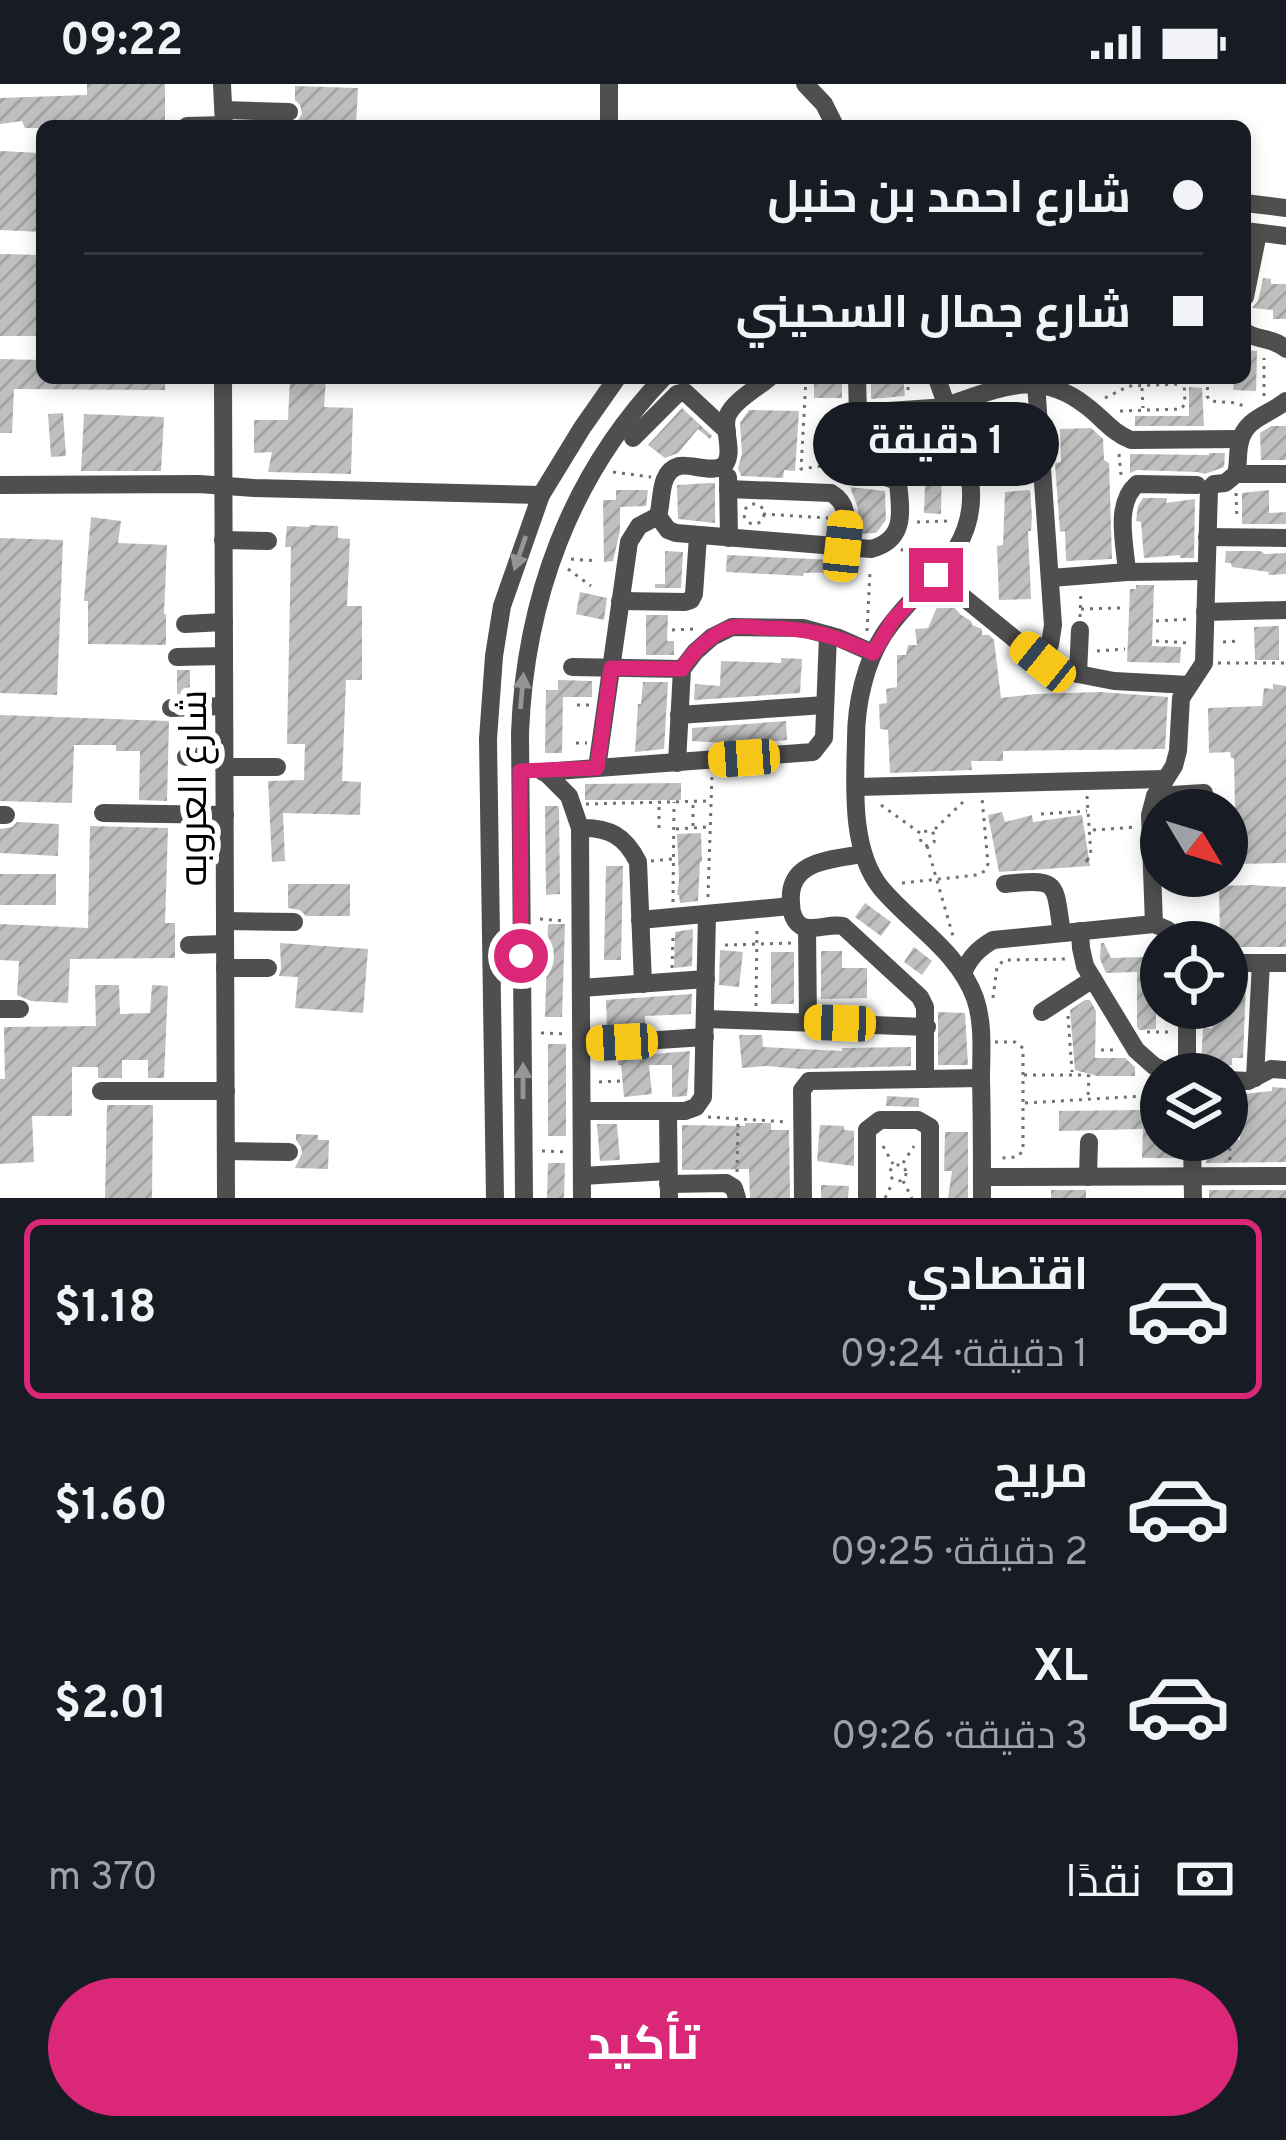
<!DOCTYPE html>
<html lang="ar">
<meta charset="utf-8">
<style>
body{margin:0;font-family:Overpass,Cairo,sans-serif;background:#20242c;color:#f1f3f6;direction:rtl;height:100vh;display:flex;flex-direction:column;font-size:45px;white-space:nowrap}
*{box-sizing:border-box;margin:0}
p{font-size:39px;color:#9ea1a6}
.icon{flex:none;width:66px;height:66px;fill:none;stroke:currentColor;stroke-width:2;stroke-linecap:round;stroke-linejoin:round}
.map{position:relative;height:1114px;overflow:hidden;direction:ltr}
.sheet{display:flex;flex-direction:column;background:#171b24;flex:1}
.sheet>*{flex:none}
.guide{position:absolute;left:36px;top:36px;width:1215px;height:264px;border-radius:18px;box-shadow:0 6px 18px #0003;direction:rtl;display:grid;align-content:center;height:264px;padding:0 48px;background:#171b24}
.needle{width:78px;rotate:128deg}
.controls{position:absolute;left:1140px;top:705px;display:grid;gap:24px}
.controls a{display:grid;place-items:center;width:108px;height:108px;border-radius:50%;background:#171b24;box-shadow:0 6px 18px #0003;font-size:60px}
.end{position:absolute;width:54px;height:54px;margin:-27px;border:15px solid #db2777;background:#fff;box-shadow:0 0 0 6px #fff}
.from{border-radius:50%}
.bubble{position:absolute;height:84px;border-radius:42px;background:#171b24;box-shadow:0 6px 18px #0003;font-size:39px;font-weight:700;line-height:84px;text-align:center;direction:rtl}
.car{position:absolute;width:36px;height:72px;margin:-36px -18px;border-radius:15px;box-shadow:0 0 9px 3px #0007;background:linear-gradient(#f5c518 24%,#345 0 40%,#f5c518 0 76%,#345 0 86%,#f5c518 0)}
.guide b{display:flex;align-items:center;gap:42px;height:114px;font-size:45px}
.guide b+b{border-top:3px solid #363941}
.guide i{width:30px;height:30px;background:#f1f3f6}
ul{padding:21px 0 0;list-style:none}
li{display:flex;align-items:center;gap:36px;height:180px;margin:0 24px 18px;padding:0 24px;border:6px solid transparent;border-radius:18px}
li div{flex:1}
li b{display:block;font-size:45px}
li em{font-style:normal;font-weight:700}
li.active{border-color:#db2777}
li>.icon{width:108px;height:108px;stroke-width:1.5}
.pay{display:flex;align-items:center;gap:30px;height:132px;padding:0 48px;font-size:45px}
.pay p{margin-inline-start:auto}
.action{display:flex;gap:24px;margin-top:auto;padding:24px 48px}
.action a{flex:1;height:138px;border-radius:72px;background:#db2777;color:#fff;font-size:48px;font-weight:700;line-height:138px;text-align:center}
.status{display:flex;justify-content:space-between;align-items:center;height:84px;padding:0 60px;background:#171b24;direction:ltr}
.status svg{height:33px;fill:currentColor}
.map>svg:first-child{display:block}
.building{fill:url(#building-hatch)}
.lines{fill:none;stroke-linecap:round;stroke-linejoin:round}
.path{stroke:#717171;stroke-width:3;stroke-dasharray:3 6;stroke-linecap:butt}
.minor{stroke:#4f4f4f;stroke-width:18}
.oneway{fill:#959595}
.route{stroke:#db2777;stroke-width:15}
.labels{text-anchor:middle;stroke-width:12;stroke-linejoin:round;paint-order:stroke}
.street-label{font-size:39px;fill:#000;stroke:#fff}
</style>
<div class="status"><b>09:22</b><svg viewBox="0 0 49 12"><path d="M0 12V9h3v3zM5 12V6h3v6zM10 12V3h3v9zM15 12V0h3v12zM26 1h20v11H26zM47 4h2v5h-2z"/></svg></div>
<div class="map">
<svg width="1286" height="1114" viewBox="0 0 1286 1114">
<defs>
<pattern id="building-hatch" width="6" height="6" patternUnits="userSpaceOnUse" patternTransform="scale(3)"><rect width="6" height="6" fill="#bfbfbf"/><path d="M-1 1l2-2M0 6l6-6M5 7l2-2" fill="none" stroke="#a2a2a2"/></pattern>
</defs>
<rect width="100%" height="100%" fill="#fff"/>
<g class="building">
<polygon points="87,0 165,0 165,38 71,38 71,42 42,44 25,44 22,37 0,40 0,14 87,11"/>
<polygon points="295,2 358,4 356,42 294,42 302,30 300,21 295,16"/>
<polygon points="0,67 42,69 42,148 0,146"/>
<polygon points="0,170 42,171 42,252 0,252"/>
<polygon points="1263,194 1271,195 1271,200 1286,200 1286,235 1273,235 1273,226 1252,224 1258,217"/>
<polygon points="1245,266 1257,267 1256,307 1233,306 1234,294 1245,294"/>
<polygon points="0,275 42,276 42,294 165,294 165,306 14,305 12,349 0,349"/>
<polygon points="290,294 326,294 324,323 353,324 351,390 268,388 272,368 254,369 254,336 288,336"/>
<rect x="814" y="294" width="28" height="20"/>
<polygon points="903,294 905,312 871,315 871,295"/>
<polygon points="1189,303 1202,304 1204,342 1135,342 1135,332 1189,332"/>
<polygon points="993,321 1019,321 1018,353 1026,353 1027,368 1000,367 1000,343 992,342"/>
<polygon points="682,324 712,352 710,355 698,345 678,369 665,374 648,361"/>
<polygon points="749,326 799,327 795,387 784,386 783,394 741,392 738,384 742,370 740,339"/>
<polygon points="63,329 66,372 51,373 48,330"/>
<polygon points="84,330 164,333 161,387 81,387"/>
<polygon points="1271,342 1286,342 1286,376 1261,376 1260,349"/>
<polygon points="1091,344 1103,355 1104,376 1109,379 1112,475 1066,477 1065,447 1060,448 1055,379 1061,378 1060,345"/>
<polygon points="896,361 927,361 927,371 942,371 941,430 924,429 926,378 895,377"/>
<polygon points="1209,369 1225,369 1224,383 1205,390 1197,388 1137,386 1130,389 1130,370 1209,371"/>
<polygon points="710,399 715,399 715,439 678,435 677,401"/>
<polygon points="850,403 885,407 886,436 876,449 858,450 858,424"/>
<polygon points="616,406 648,406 646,422 620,423 620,447 613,477 604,478 603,416 616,416"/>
<polygon points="1030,406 1032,432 1031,447 1028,447 1031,515 999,516 997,462 1003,461 1005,408"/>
<polygon points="1269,406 1269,429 1286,428 1286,440 1242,440 1242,409"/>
<polygon points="1143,414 1167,414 1166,419 1195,415 1194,474 1180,474 1180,471 1144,474 1141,438 1136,437 1138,422"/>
<polygon points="91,433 121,437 118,459 167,461 164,530 166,530 166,561 88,560 88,517 84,517"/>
<polygon points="310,441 338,442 338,454 350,455 347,522 362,522 362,596 346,596 342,697 361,698 360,731 283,729 285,777 272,778 268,697 304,696 305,660 287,660 291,463 285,463 287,442 309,443"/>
<polygon points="0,454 63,456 57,611 0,609"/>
<polygon points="665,467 683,468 681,504 655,504 655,500 665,500"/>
<polygon points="1226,467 1260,467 1265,470 1286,469 1286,490 1268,491 1269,488 1232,483 1231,479 1225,479"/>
<polygon points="727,471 856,477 856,488 804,489 803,492 726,488"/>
<polygon points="1136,501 1154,501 1152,562 1181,563 1180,579 1127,578 1130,505 1136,505"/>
<polygon points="580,508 607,514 604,536 576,530"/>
<polygon points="953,522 961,531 971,537 972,541 982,545 982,551 989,551 994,556 1001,614 1036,610 1100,608 1168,613 1165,665 1003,667 1003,677 971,677 972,686 890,689 888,646 880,645 879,620 887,619 886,605 897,603 897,571 906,571 908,561 917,561 915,545 928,544 937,523"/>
<polygon points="646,531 668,531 667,557 674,557 674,571 646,571"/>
<polygon points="1279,542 1279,576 1255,576 1254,543"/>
<polygon points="781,574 802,575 800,609 694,616 695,600 720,602 721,577 781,579"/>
<rect x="177" y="586" width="13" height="24"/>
<polygon points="558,596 592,597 592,613 563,613 562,669 545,669 546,606 558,606"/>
<polygon points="643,598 668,598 664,665 635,668 638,620 641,620"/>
<polygon points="1273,600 1286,602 1286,779 1236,780 1234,674 1231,674 1230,668 1209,669 1208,624 1262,622 1264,604 1273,605"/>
<polygon points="0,631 169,637 167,717 139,716 140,667 116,667 116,661 74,661 72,719 0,717"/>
<polygon points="786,637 787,656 740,660 692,657 692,644"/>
<polygon points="681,699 681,716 585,716 585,700"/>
<polygon points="545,722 558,722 559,724 560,810 546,811"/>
<polygon points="1002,728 1005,738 1032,731 1033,738 1082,731 1090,782 999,788 988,731"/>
<polygon points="17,738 59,740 58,772 0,769 0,745 12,743"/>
<polygon points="90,742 168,744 165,839 175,839 175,874 70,875 68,919 31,917 17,911 19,877 0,876 0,840 88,844"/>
<polygon points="701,749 702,777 700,778 698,817 680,819 679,811 677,811 679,796 677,750"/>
<polygon points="606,782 623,782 621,876 604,876"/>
<rect x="0" y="790" width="56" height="31"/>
<polygon points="288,800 350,800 350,832 306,832 300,826 288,824"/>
<polygon points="1252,801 1286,803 1286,863 1227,863 1227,858 1220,858 1219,802"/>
<polygon points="865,819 891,838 881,852 855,833"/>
<polygon points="548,840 565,840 562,933 545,933"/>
<polygon points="693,845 692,882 674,884 675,848"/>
<polygon points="280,859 368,865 363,929 295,924 298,893 279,892 281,885"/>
<polygon points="1101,859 1104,859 1111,874 1143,873 1143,885 1156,882 1156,945 1139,946 1137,942 1137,888 1106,889 1100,875"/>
<polygon points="914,863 932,877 922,891 904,878"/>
<polygon points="720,866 743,868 739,903 719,901"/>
<polygon points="821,867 842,867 842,884 867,884 867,914 821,915"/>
<rect x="771" y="868" width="23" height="52"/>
<polygon points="1239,899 1246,900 1243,974 1232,974 1232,981 1201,983 1203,944 1212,944 1213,924 1227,924 1227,903 1239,903"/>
<polygon points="95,901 119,901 120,930 150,929 152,901 168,902 164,994 148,994 148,976 122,976 122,994 98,994 98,983 72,983 72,1032 32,1032 34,1078 0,1080 0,995 5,995 4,943 96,942"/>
<polygon points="692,910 691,930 645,932 645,943 607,946 606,916"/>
<polygon points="1085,916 1090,916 1096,927 1095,974 1125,974 1135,983 1135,992 1097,992 1075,986 1070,926"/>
<polygon points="938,928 965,929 968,981 938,981"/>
<polygon points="739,951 762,951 763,963 842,967 842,964 911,963 911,982 802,985 766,982 742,984"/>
<rect x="548" y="960" width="18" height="92"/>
<polygon points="690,967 687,1012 672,1013 672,981 649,981 652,1010 624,1013 621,981 618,981 618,973"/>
<polygon points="1272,1003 1286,1004 1286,1078 1206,1079 1206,1056 1240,1056 1243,1010 1272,1007"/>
<polygon points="887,1012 919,1014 919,1023 886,1022"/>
<polygon points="1144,1017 1161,1017 1161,1056 1179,1056 1179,1074 1142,1074 1143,1045 1059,1047 1059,1027 1144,1026"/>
<polygon points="107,1021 153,1021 152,1114 105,1114"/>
<polygon points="745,1039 771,1039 771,1046 789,1046 790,1114 750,1114 749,1085 682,1086 682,1041 745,1042"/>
<polygon points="597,1040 617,1040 620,1076 600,1077"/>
<polygon points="820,1041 844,1042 844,1046 854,1047 854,1082 817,1077"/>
<polygon points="945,1048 968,1048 968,1114 948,1114 952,1087 944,1087"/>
<polygon points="296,1050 318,1051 318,1056 329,1056 328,1085 295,1084 302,1069 301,1063 296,1056"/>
<polygon points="548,1079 565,1079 564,1114 547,1114"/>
<polygon points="821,1101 849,1102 848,1114 821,1114"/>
<rect x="1051" y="1106" width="35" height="8"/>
<rect x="1209" y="1106" width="77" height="8"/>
</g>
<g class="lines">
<g class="path">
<polyline points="806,294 801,385 822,382"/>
<polyline points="908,294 908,310"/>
<polyline points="1208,294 1207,312 1210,317 1237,319 1243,322"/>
<polyline points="1142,304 1143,324"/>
<polyline points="1264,312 1264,274"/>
<polyline points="1105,314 1129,302 1182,300"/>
<polyline points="1120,327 1181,325 1185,320 1184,294"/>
<polyline points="1119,370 1121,391"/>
<polyline points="613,388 651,393"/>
<polyline points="1236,409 1237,436"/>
<circle cx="754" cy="430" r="10"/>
<polyline points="763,430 828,434"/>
<polyline points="917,438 949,437"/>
<polyline points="901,465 922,481"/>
<polyline points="571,475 598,477"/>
<polyline points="568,485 591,502"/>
<polyline points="1081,525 1121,524"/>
<polyline points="1080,533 1081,506"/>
<polyline points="1156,537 1190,535"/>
<polyline points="672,546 694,545"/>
<polyline points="867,547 870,488"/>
<polyline points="1156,557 1189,559"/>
<polyline points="1223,558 1239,557"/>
<polyline points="1097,567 1125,565"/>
<polyline points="1218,579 1286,579"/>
<polyline points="577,621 592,621"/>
<polyline points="576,659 587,659"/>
<polyline points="1087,712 1091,772 1084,779 1089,775"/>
<polyline points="586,720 709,717"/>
<polyline points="693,721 693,742"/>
<polyline points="881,721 920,749 921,759 927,762 934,758 935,751 930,746 920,749"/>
<polyline points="1041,730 1087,727"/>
<polyline points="659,744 659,720"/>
<polyline points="676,745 708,743"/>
<polyline points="935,745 963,718"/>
<polyline points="1093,746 1137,743"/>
<polyline points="927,762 953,852"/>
<polyline points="651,777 672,775"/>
<polyline points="902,799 977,791 985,787 988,780 982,714"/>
<polyline points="708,813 712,690"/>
<polyline points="673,818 674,718"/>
<polyline points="540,835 566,837"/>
<polyline points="725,861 793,859"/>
<polyline points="672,884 673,852"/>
<polyline points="993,914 997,883 1004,876 1068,875"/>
<polyline points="756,922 757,842"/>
<polyline points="1068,932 1072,988"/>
<polyline points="1147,948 1173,948"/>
<polyline points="541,949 567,950"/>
<polyline points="995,958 1015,958 1023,964 1023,1067 1017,1073 1001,1074"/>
<polyline points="1101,966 1116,966"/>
<polyline points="1024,991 1086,991 1089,992 1088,1013"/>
<polyline points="599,998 621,997"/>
<polyline points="1229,1010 1230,1078"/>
<polyline points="1025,1019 1161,1011"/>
<polyline points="708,1033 788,1038"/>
<polyline points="883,1062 893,1080"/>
<polyline points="542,1067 568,1068"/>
<polyline points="903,1079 914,1062"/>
<circle cx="898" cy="1089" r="8"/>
<polyline points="737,1088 738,1038"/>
<polyline points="903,1097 912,1114"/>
<polyline points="885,1114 893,1098"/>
</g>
<g class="minor">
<polyline points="222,0 224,42"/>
<polyline points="609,0 609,42"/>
<polyline points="805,0 824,20 835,42"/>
<polyline points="224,26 289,28"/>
<polyline points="187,42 224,41"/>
<polyline points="1245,119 1286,124"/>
<polyline points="1245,147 1286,152"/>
<polyline points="1245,213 1258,149"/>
<path d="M 1245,248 C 1258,257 1273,253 1286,265"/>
<polyline points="223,294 226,1114"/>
<polyline points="857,294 858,329"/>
<path d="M 937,294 C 946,322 970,380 971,407 C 974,475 916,500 884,550 C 865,579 856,620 856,655 C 855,701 850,766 881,804 C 912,841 958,867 975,914 C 984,940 981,969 981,996 C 982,1035 982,1075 982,1114"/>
<polyline points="1036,299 1053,541 1050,560 1043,578"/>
<path d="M 946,322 C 997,305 1038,284 1085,321 C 1102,333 1111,348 1131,356 L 1240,355"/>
<polyline points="633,354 677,310 685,308 727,347"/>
<polyline points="1236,390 1286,390"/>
<polyline points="728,393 729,454"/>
<polyline points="0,401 199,400 254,404 541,411"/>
<path d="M 728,405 L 831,409 C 852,421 845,442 843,462"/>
<path d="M 658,432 L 668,446 L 676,449 L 871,465 C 906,456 901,428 898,399 C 878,382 838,404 836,367 C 836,360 835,353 836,347 C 839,335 848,332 858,329 L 947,323"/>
<polyline points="1207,453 1286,454"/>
<polyline points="223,456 268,457"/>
<path d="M 1127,488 C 1125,460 1114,420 1137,400 L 1197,401"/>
<polyline points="936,491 1043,578 1078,590 1114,597 1189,601"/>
<polyline points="1051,494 1127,488 1206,487"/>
<polyline points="620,517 685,518 691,516 694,510 698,452"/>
<polyline points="1205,528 1286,526"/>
<polyline points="185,540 224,538"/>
<polyline points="177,573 224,572"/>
<polyline points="572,583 682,585"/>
<polyline points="1078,590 1080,546"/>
<polyline points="171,624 224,622"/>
<polyline points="679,631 825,621"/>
<polyline points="186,673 224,672"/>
<polyline points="677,679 682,585 695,568 712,553 732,543 803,544 839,554 873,569"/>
<polyline points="224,683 277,683"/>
<path d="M 597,684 L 629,458 L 639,442 L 658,432 C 663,416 658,388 679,382 C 691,379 715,391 725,380 C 734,369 723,346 727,333 C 732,318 757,304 769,294"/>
<polyline points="543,688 813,668 824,654 828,551"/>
<polyline points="545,688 569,712 580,744 582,1114"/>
<polyline points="857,703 1164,695"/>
<polyline points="1155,712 1204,709"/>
<polyline points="103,729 225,731"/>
<polyline points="0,731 6,731"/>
<path d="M 580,744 C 609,743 625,752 638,778 L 643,900"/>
<path d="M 863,770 C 831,776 787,776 791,819 C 791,828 794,840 804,843 C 816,847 830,839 843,842 L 920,913 L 925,923 L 925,995"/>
<path d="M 1005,800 C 1060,794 1054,798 1062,849"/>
<polyline points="640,836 791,822"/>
<polyline points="225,837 294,838"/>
<path d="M 1154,840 L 1150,731 L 1155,712 L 1174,682 L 1178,667 L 1181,614 L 1204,579 L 1209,405 L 1214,400 L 1225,399 L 1236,390 C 1239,379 1237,368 1240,358 C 1245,334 1269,331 1286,317"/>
<polyline points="807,844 808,938"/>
<polyline points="1080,847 1081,864 1085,882 1136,966 1154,982 1171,990"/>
<polyline points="189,861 225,860"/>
<polyline points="1227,879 1286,879"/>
<polyline points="225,884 268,884"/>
<path d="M 963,889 C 970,873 978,865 993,856 L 1154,840 L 1168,846 L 1172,858"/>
<polyline points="581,904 706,895"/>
<polyline points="0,925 20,925"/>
<polyline points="1042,928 1093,895"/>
<polyline points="706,935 927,943"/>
<polyline points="581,961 705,953"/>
<polyline points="1187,990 1187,924"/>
<polyline points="1255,994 1261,879"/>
<polyline points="1227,996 1248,997 1271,985 1286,986"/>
<polyline points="101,1007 226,1007"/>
<polyline points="582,1027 685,1027 696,1023 703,1013 707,830"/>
<polyline points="668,1028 669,1114"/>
<polyline points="1192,1056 1193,1114"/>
<polyline points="226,1067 289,1068"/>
<polyline points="582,1092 668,1087"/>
<polyline points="982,1093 1286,1092"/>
<polyline points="1088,1093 1089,1058"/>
<polyline points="668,1100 726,1099 734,1104 737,1114"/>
<polyline points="495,1114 488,655 494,572 502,522 541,411 582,344 617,294"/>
<path d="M 524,1114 L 520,649 C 525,516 570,392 663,294"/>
<polyline points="803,1114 802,1006 809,997 981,994"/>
<polyline points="867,1114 867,1046 880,1036 918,1036 930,1043 930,1114"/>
</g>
</g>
<defs><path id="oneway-solid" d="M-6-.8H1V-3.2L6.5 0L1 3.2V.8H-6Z" transform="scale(3)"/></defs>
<g class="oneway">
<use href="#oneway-solid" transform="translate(520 469) rotate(109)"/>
<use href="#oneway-solid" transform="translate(522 607) rotate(-85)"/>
<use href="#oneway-solid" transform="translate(523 997) rotate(-90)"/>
</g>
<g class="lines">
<path class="route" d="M 521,872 L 520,687 L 597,684 L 611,584 L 682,585 C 692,568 713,548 733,543 C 742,542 753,543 762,544 C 808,544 831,550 873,569 L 893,536 L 936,491"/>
</g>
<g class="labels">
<g class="street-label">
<text transform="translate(192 704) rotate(-90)" y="14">شارع العروبه</text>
</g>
</g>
</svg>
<div class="controls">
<a><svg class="needle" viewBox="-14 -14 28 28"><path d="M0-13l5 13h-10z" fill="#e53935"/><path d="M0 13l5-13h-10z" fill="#9ea1a6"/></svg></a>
<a><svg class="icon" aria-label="locate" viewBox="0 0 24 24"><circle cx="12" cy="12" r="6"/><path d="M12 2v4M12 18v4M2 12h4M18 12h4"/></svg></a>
<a><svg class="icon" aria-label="layers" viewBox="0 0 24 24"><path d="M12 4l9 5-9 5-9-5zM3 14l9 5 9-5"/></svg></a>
</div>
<i class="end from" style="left:521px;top:872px"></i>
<i class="end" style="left:936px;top:491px"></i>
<div class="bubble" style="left:813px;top:318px;width:246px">1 دقيقة</div>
<i class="car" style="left:843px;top:462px;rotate:6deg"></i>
<i class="car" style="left:1043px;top:578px;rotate:309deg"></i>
<i class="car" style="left:744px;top:674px;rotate:266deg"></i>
<i class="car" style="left:840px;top:939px;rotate:272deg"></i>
<i class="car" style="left:622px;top:958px;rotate:267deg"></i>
<div class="guide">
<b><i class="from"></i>شارع احمد بن حنبل</b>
<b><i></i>شارع جمال السحيني</b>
</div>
</div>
<section class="sheet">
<ul>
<li class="active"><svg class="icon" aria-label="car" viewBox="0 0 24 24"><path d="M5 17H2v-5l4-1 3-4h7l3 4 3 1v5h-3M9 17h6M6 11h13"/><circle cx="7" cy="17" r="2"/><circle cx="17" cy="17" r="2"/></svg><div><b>اقتصادي</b><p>1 دقيقة · 09:24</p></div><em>$1.18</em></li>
<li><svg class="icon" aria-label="car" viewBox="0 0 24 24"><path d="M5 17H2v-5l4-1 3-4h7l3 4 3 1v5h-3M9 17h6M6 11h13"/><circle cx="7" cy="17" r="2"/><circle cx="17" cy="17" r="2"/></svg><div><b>مريح</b><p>2 دقيقة · 09:25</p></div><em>$1.60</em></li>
<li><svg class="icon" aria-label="car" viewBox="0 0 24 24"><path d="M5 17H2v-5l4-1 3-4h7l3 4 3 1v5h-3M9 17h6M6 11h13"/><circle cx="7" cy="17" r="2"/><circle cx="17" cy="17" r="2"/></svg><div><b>XL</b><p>3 دقيقة · 09:26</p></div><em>$2.01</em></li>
</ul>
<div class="pay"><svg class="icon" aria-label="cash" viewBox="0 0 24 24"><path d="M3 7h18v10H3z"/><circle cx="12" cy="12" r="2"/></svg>نقدًا<p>370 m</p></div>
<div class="action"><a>تأكيد</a></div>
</section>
